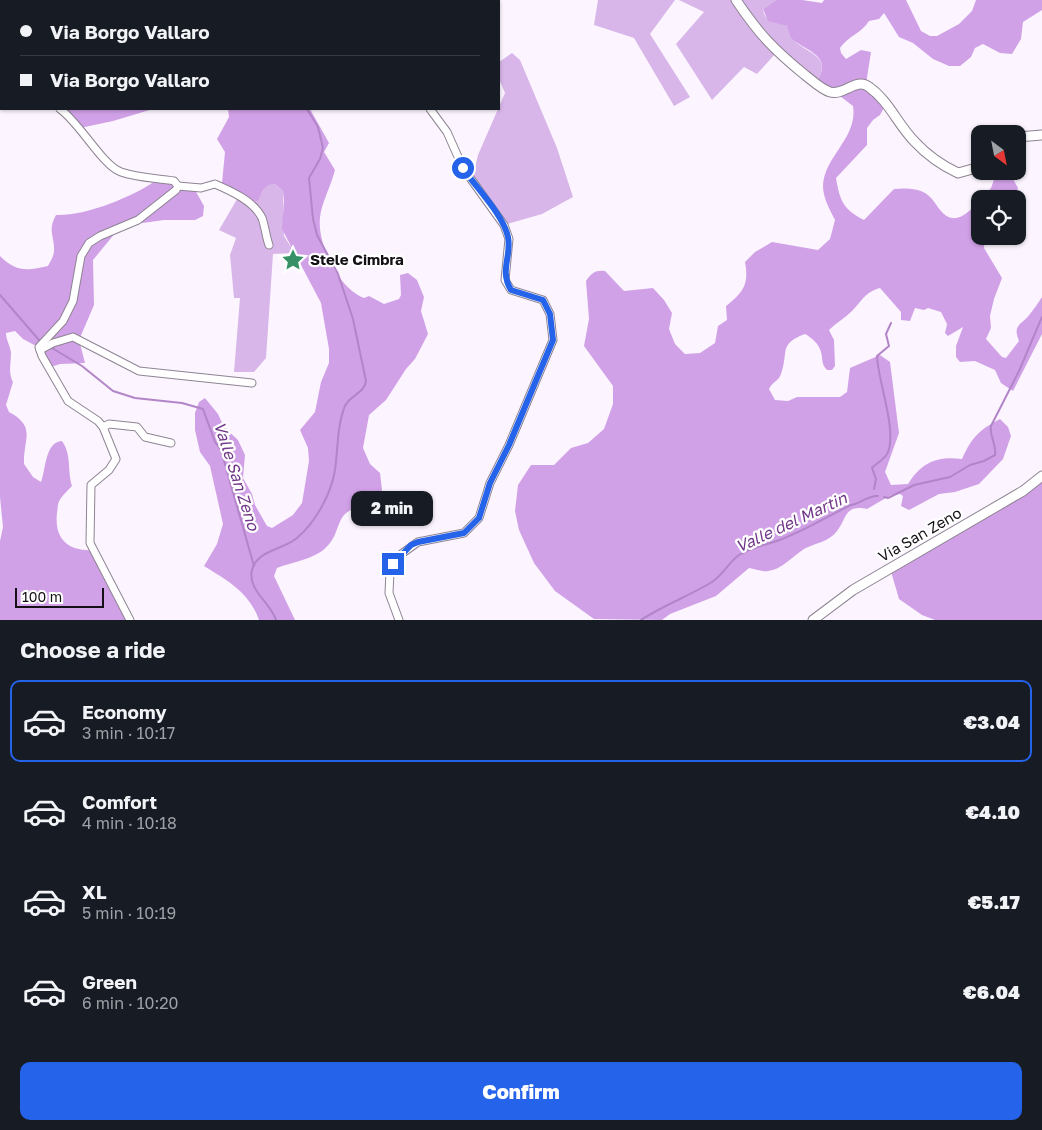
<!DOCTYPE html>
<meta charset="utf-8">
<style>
body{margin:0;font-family:"Golos Text",sans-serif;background:#20242c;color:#f1f3f6;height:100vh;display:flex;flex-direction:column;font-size:19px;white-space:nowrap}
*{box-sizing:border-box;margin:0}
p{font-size:16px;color:#9ea1a6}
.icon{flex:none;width:28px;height:28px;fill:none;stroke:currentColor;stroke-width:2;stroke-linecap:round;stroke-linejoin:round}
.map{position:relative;height:620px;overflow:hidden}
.panel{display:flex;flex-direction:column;background:#171b24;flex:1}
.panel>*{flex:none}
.top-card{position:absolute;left:0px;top:0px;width:500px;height:110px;box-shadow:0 1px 4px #0004;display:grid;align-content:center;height:110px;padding:0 20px;background:#171b24}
.needle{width:32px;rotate:148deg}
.tools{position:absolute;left:971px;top:125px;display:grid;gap:10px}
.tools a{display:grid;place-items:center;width:55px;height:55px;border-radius:10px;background:#171b24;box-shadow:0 1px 4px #0004;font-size:25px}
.scale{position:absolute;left:15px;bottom:12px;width:89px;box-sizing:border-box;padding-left:5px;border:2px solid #141015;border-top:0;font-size:14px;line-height:18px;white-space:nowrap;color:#141015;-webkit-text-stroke:4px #fff;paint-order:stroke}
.end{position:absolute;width:22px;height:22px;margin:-11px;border:6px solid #2563eb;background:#fff;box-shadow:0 0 0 2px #fff}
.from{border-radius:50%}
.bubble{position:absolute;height:35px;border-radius:10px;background:#171b24;box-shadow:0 1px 4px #0004;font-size:16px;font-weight:800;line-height:35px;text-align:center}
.top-card b{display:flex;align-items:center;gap:18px;height:48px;font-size:19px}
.top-card b+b{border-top:1px solid #363941}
.top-card i{width:12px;height:12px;background:#f1f3f6}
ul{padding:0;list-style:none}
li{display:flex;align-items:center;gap:15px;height:82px;margin:0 10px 8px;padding:0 10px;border:2px solid transparent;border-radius:10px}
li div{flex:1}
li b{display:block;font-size:19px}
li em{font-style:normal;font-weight:800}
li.selected{border-color:#2563eb}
li>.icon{width:45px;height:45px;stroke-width:1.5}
h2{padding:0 20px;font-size:22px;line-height:60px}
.primary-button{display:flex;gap:10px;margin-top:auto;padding:10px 20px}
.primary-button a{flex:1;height:58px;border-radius:10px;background:#2563eb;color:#fff;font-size:20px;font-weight:800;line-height:58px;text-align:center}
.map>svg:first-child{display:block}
.green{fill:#d9b6e9}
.forest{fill:#d1a1e7}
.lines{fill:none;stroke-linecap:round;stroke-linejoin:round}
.stream{stroke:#b284c8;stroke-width:2}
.minor-casing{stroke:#8e8493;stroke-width:9}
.tertiary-casing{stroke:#8e8493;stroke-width:11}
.minor{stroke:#fff;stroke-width:7}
.tertiary{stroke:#fff;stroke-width:9}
.route{stroke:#2563eb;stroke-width:6}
.labels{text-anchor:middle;stroke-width:4.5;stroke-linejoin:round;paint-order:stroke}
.poi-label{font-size:15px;font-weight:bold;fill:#141015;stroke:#fff;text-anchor:start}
.street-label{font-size:15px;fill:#141015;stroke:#fff}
.water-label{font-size:16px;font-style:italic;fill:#713789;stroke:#fff}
</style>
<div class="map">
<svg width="1042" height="620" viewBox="0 0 1042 620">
<rect width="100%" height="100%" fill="#fcf5ff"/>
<g class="green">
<polygon points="598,0 675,0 650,34 690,97 674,106 634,38 594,25"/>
<path d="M 679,0 L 776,0 L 763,9 C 765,24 777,21 787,26 C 791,32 793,40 798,44 C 815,56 831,59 816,83 L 777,52 L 757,74 L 744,67 L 712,100 L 676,44 L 704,12 Z"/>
<polygon points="512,53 520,60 557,148 573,197 542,214 504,225 472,181 478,155 505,93 499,79 499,62"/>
<polygon points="270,183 275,184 283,191 284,236 295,253 273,254 266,358 254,372 234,372 240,298 234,298 230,255 236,238 219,230 240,194 262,193 263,188"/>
</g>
<g class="forest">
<path d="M 776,0 L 802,0 L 822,3 L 824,0 L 906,0 L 921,31 L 930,36 L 937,36 L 959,24 L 972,11 L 976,0 L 1042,0 L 1042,10 L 1023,22 L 1021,39 L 1012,54 L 1000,53 L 983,44 L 975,48 L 971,57 L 960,66 L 949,66 L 933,59 L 913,43 L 899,37 L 884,13 L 879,19 L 869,21 C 862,33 848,36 840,48 L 841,53 L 846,59 L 861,50 L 871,52 L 866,84 L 886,104 L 880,115 L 873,120 L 867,128 L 867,145 L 836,178 C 840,201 843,209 864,220 L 894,189 C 904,188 916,188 925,193 C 932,197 936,205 941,211 C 955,228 970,211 980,200 L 980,236 L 985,236 L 984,248 L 1002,278 L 994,299 L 990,316 L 991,328 L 986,339 L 1002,357 L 1006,358 L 1019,341 C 1012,324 1022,325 1030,314 C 1034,309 1038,303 1042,297 L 1042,334 L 1013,391 L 1001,383 L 995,370 L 975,361 L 960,362 L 956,357 L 956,346 L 963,327 L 948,336 L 945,333 L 947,324 L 941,312 L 928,308 L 924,310 L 915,308 L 910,321 L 901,320 L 901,312 L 880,288 C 865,292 862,301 852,311 C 845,318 836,323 829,330 L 834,340 L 835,366 L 832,370 L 827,370 C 821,364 823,359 821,352 C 819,344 812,338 805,334 C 778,344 789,352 781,374 C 779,381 772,382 769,389 L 775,400 L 788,401 L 797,397 L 840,397 L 847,392 L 850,368 L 880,355 L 890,362 L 899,433 L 885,472 L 891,485 L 908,484 C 922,462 937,456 962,459 C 972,437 979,430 1000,419 L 1008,427 L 1011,436 L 1003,459 L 979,484 L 955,492 L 939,494 L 909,510 L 901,506 L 903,496 L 900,494 L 891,495 L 867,509 C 844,504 847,519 837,531 C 829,542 815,543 804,549 C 793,556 781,570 768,571 C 762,572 755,569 749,568 L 716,596 L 670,614 L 662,620 L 594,619 L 555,591 L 534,563 L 519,530 L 515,511 L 518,485 L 531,465 L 554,465 L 571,448 L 588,443 L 604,429 L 613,404 L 613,386 L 584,346 L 589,319 L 586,281 C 591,273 596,270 605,271 L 624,291 L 653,288 L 664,300 L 672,313 L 669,329 L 675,344 L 685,354 L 700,353 L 715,343 L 718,326 L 727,320 L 726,306 C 744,292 749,284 745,262 L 755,252 L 772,242 L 818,250 L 830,239 L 835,220 C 830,210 823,198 823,186 C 824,156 858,138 853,106 L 836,93 L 816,83 C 834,55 808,53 791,38 L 787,26 L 768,21 L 763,9 Z"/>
<polygon points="62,109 153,109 113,121 80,128"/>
<path d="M 228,109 L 310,109 L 329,143 L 324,152 L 335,170 C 331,186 321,204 320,218 C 317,244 339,289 364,298 L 369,296 L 384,304 L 399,299 L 401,295 L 400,275 L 408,273 L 417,280 L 424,297 L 421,311 L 428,334 L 415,359 L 406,369 L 386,400 L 369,415 L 363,448 L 370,464 L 380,473 L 382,490 C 379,494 376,500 373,503 C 364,508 351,507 344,515 C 338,522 337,533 332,540 C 321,559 295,561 277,568 L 274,576 L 295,620 L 259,620 C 249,592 228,581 204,566 L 217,544 L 223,524 L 210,466 L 200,452 L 195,430 L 195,413 L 199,402 L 205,398 L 218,414 L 224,427 L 238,440 L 245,455 L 243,478 L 252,494 L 255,505 L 267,526 L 272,528 L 293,515 L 302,503 L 309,461 L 308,448 L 300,430 L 315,412 L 321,382 L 329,363 L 329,349 L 321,303 L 282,229 L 284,201 L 283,191 L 275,184 C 264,183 262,192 258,201 L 250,201 L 222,183 L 225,152 L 217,139 L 229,117 Z"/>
<path d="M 996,174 L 1012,177 L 1018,188 C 1015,204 994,199 981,199 L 991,188 Z"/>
<path d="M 157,180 L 195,190 L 204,206 L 203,216 L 195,220 L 164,220 L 121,226 L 93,260 L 94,305 L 79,340 L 85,363 L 60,364 L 48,368 L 38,347 L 23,339 L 15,331 L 6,333 C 6,340 11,348 11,353 C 11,363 8,373 13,382 L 6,405 L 9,412 C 37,427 23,439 24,464 L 33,477 L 41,482 C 46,469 45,442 62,441 C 72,455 67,470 72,486 C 68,490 64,494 61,498 C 57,503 58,508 57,513 C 54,540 69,552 95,550 L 133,620 L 0,620 L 0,541 L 3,527 L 0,497 L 0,256 C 16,272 27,271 48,266 C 50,262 54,256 54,251 C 55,237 47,231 56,215 C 86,216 132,197 157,180 Z"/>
<polygon points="1042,476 1042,620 935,620 922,615 899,599 890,568"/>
</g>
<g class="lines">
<g class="stream">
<polyline points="309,1 309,0"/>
<polyline points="0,295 39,340"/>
<polyline points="52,348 82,366 113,391 135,398 182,403 203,409 215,442 221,450 254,566"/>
<path d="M 874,489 L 876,479 L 872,468 C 877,462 885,460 888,452 C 897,429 878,382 877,356 L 889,346 L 886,334 L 891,323"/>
<path d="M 884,497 L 888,498 L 914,485 L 950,477 L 970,465 L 984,461 L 995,455 C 997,444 989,437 991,426 L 1019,371 L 1042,317"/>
<path d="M 276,620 C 271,603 247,590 252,570 C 257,550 283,550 297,538 C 316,522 331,494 335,470 C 338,449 337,425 345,406 C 350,395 364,394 366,381 L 353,319 L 338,274 L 317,235 L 313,219 L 309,178 L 320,159 L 323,148 L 318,127 L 307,109"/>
<path d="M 641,620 C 664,605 689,596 712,582 C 723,575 729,562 739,555 C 753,546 768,545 782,539 C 806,530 828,516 851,505 C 860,504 868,495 878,496"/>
</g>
<defs>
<g id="minor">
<polyline points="6,1 8,0"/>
<polyline points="54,1 54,0"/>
<polyline points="478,1 479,0"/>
<polyline points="0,6 1,5"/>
<polyline points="0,82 1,82"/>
<path d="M 60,109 C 80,123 102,165 121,172 C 138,178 157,178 174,181 L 178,186 L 176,190 L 138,220 L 100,236 L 89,243 L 81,256 L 73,301 L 63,321 L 39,347 L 42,356 L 68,401 L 98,421 L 103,427 L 116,459 L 109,470 L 91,485 L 90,543 L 130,620"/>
<path d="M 178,186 L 201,188 L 215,184 C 231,191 254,201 262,218 C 265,226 266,237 269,245"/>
<polyline points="40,350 53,343 73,337 139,371 252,383"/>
<polyline points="103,427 109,424 137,427 145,437 171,443"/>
<polyline points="399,620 389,593 390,572 400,555 418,542 464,533 479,518 490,483 509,445 553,340 550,314 543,300 511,290 505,280 509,239 504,225 463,168 447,132 430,109"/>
</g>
<g id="tertiary">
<path d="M 736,0 C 759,34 773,49 805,75 C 813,81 821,89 830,92 C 844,96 856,77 869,87 C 889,101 898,125 915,142 C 928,156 941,165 958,173 L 980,167"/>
<polyline points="1018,137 1042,135"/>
<polyline points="813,620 853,590 1023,491 1042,476"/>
</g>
</defs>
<use href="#minor" class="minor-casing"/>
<use href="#tertiary" class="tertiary-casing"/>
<use href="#minor" class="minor"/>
<use href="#tertiary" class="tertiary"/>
</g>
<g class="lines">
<path class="route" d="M 393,564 L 411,545 L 418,542 L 464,533 L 479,518 L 490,483 L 509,445 L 553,340 L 550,314 L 543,300 L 511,290 C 499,270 512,256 508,237 C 503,214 476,188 463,168"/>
</g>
<defs>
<symbol id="sight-bare" viewBox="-9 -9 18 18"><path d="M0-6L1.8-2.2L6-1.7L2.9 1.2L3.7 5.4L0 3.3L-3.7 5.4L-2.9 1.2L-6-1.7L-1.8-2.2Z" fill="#389166" stroke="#fff" stroke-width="2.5" paint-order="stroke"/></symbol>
</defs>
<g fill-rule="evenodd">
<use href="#sight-bare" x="277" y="244" width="32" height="32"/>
</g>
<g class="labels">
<g class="poi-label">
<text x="310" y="265">Stele Cimbra</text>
</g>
<g class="street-label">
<text transform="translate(920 535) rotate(-30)" y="5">Via San Zeno</text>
</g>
<g class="water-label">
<text transform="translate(237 476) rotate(72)" y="6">Valle San Zeno</text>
<text transform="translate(791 522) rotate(-25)" y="6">Valle del Martin</text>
</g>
</g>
</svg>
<div class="tools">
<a><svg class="needle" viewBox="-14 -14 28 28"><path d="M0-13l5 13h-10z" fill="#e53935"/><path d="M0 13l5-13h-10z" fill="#9ea1a6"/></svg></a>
<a><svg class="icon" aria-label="locate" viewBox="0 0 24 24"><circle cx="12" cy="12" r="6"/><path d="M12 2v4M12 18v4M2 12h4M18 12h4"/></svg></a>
</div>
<div class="scale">100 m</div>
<i class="end from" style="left:463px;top:168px"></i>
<i class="end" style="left:393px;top:564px"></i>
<div class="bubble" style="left:351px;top:491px;width:82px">2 min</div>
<div class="top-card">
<b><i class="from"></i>Via Borgo Vallaro</b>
<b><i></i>Via Borgo Vallaro</b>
</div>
</div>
<section class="panel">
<h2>Choose a ride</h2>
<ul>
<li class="selected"><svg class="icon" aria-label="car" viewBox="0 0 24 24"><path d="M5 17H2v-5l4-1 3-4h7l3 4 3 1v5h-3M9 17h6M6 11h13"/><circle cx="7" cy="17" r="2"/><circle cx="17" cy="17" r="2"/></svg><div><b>Economy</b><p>3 min · 10:17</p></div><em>€3.04</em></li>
<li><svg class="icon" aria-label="car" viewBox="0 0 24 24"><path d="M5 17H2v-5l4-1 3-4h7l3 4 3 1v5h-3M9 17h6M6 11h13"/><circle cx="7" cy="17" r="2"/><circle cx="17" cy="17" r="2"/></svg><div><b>Comfort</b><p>4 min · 10:18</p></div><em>€4.10</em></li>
<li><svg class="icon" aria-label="car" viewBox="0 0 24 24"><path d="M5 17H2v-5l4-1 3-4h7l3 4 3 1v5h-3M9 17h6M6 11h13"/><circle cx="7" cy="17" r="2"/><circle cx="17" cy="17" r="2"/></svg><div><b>XL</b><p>5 min · 10:19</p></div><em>€5.17</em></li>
<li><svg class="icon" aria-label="car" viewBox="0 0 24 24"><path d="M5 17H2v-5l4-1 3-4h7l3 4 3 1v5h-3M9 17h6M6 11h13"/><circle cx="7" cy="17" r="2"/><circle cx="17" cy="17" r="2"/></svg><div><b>Green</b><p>6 min · 10:20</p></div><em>€6.04</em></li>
</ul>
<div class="primary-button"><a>Confirm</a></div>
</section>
